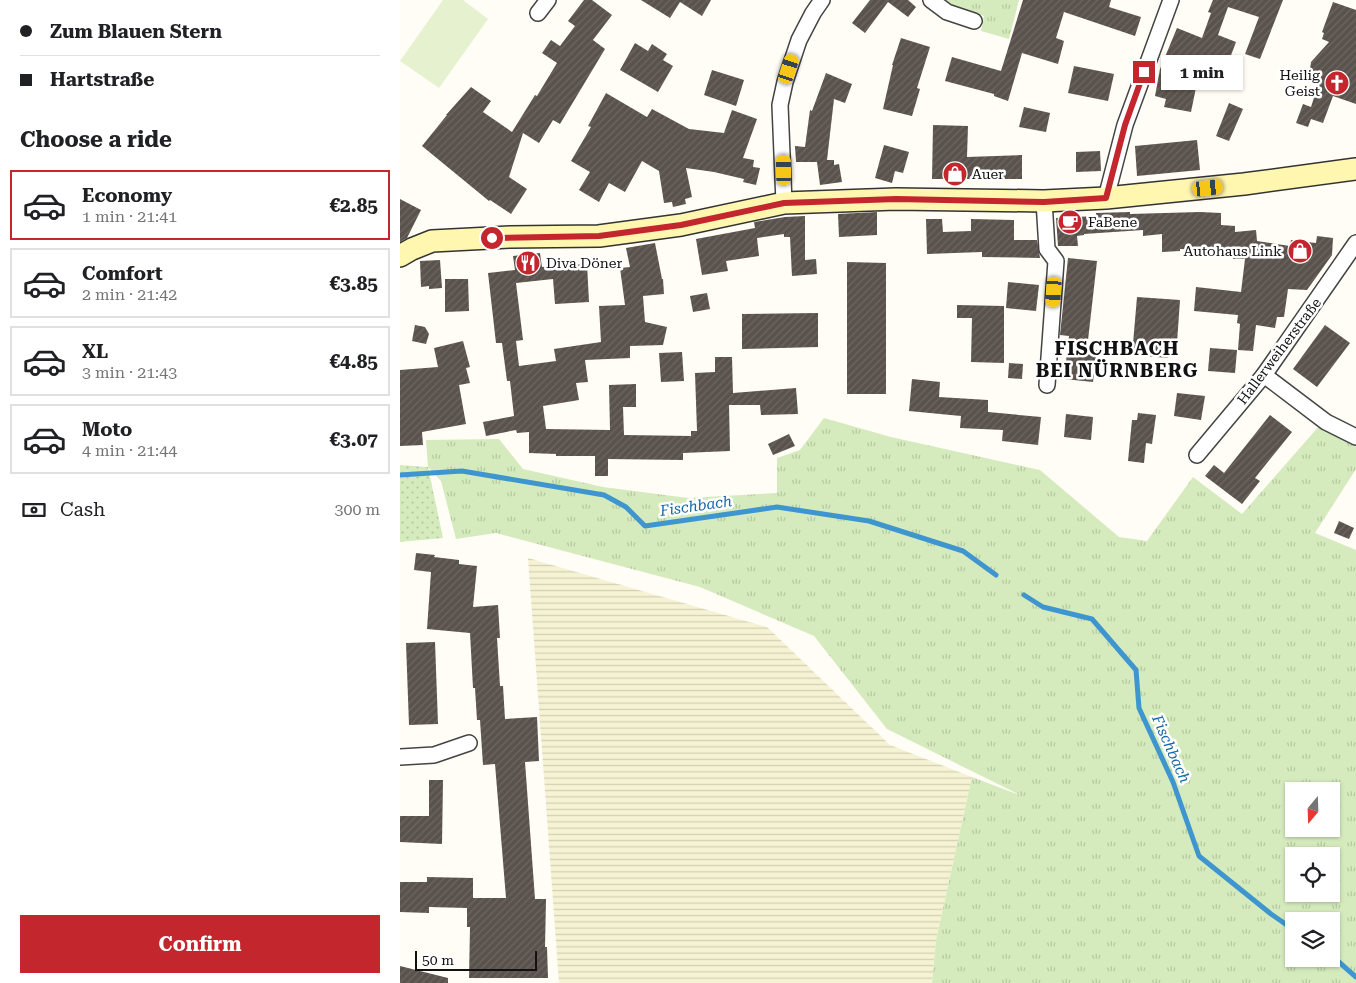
<!DOCTYPE html>
<meta charset="utf-8">
<style>
body{margin:0;font-family:"Roboto Serif",serif;background:#f6f6f6;color:#202124;height:100vh;display:flex;flex-direction:column;font-size:19px;white-space:nowrap}
*{box-sizing:border-box;margin:0}
p{font-size:16px;color:#757577}
.icon{flex:none;width:28px;height:28px;fill:none;stroke:currentColor;stroke-width:2;stroke-linecap:round;stroke-linejoin:round}
.map{position:relative;flex:1;overflow:hidden}
.side{display:flex;flex-direction:column;background:#fff;width:400px}
.side>*{flex:none}
.top-card{display:grid;align-content:center;height:110px;padding:0 20px;background:#fff}
.needle{width:32px;rotate:199deg}
.fabs{position:absolute;left:885px;top:782px;display:grid;gap:10px}
.fabs a{display:grid;place-items:center;width:55px;height:55px;border-radius:0px;background:#fff;box-shadow:0 1px 4px #0004;font-size:25px}
.scale{position:absolute;left:15px;bottom:12px;width:122px;box-sizing:border-box;padding-left:5px;border:2px solid #111;border-top:0;font-size:14px;line-height:18px;white-space:nowrap;color:#111;-webkit-text-stroke:4px #fff;paint-order:stroke}
.end{position:absolute;width:22px;height:22px;margin:-11px;border:6px solid #c4262e;background:#fff;box-shadow:0 0 0 2px #fff}
.from{border-radius:50%}
.bubble{position:absolute;height:35px;border-radius:0px;background:#fff;box-shadow:0 1px 4px #0004;font-size:16px;font-weight:700;line-height:35px;text-align:center}
.car{position:absolute;width:15px;height:30px;margin:-15px -8px;border-radius:6px;box-shadow:0 0 4px 1px #0007;background:linear-gradient(#f5c518 24%,#345 0 40%,#f5c518 0 76%,#345 0 86%,#f5c518 0)}
.top-card b{display:flex;align-items:center;gap:18px;height:48px;font-size:19px}
.top-card b+b{border-top:1px solid #e0e0e0}
.top-card i{width:12px;height:12px;background:#202124}
ul{padding:0;list-style:none}
li{display:flex;align-items:center;gap:15px;height:70px;margin:0 10px 8px;padding:0 10px;border:2px solid #e0e0e0;border-radius:0px}
li div{flex:1}
li b{display:block;font-size:19px}
li em{font-style:normal;font-weight:700}
li.current{border-color:#c4262e}
li>.icon{width:45px;height:45px;stroke-width:1.5}
h2{padding:0 20px;font-size:22px;line-height:60px}
.pay{display:flex;align-items:center;gap:12px;height:55px;padding:0 20px;font-size:19px}
.pay p{margin-inline-start:auto}
.action{display:flex;gap:10px;margin-top:auto;padding:10px 20px}
.action a{flex:1;height:58px;border-radius:0px;background:#c4262e;color:#fff;font-size:20px;font-weight:700;line-height:58px;text-align:center}
main{display:flex;flex:1;min-height:0}
.map>svg:first-child{display:block}
.farmland{fill:url(#farmland-rules)}
.grass{fill:url(#grass-tufts);fill-rule:evenodd}
.garden{fill:url(#garden-dots)}
.pitch{fill:#e6f2cf}
.lines{fill:none;stroke-linecap:round;stroke-linejoin:round}
.stream{stroke:#3f96cf;stroke-width:5}
.building{fill:url(#building-hatch)}
.minor-casing{stroke:#444;stroke-width:18}
.secondary-casing{stroke:#333;stroke-width:24}
.minor{stroke:#fff;stroke-width:15}
.secondary{stroke:#fff6b0;stroke-width:21}
.route{stroke:#c4262e;stroke-width:6}
.labels{text-anchor:middle;stroke-width:5;stroke-linejoin:round;paint-order:stroke}
.poi-label{font-size:14px;fill:#111;stroke:#fff;text-anchor:start}
.street-label{font-size:14px;fill:#111;stroke:#fff}
.water-label{font-size:15px;font-style:italic;fill:#1768a6;stroke:#fff}
.district-label{font-size:19px;font-weight:bold;letter-spacing:1px;fill:#111;stroke:#fff}
</style>
<main>
<section class="side">
<div class="top-card">
<b><i class="from"></i>Zum Blauen Stern</b>
<b><i></i>Hartstraße</b>
</div>
<h2>Choose a ride</h2>
<ul>
<li class="current"><svg class="icon" aria-label="car" viewBox="0 0 24 24"><path d="M5 17H2v-5l4-1 3-4h7l3 4 3 1v5h-3M9 17h6M6 11h13"/><circle cx="7" cy="17" r="2"/><circle cx="17" cy="17" r="2"/></svg><div><b>Economy</b><p>1 min · 21:41</p></div><em>€2.85</em></li>
<li><svg class="icon" aria-label="car" viewBox="0 0 24 24"><path d="M5 17H2v-5l4-1 3-4h7l3 4 3 1v5h-3M9 17h6M6 11h13"/><circle cx="7" cy="17" r="2"/><circle cx="17" cy="17" r="2"/></svg><div><b>Comfort</b><p>2 min · 21:42</p></div><em>€3.85</em></li>
<li><svg class="icon" aria-label="car" viewBox="0 0 24 24"><path d="M5 17H2v-5l4-1 3-4h7l3 4 3 1v5h-3M9 17h6M6 11h13"/><circle cx="7" cy="17" r="2"/><circle cx="17" cy="17" r="2"/></svg><div><b>XL</b><p>3 min · 21:43</p></div><em>€4.85</em></li>
<li><svg class="icon" aria-label="car" viewBox="0 0 24 24"><path d="M5 17H2v-5l4-1 3-4h7l3 4 3 1v5h-3M9 17h6M6 11h13"/><circle cx="7" cy="17" r="2"/><circle cx="17" cy="17" r="2"/></svg><div><b>Moto</b><p>4 min · 21:44</p></div><em>€3.07</em></li>
</ul>
<div class="pay"><svg class="icon" aria-label="cash" viewBox="0 0 24 24"><path d="M3 7h18v10H3z"/><circle cx="12" cy="12" r="2"/></svg>Cash<p>300 m</p></div>
<div class="action"><a>Confirm</a></div>
</section>
<div class="map">
<svg width="956" height="983" viewBox="0 0 956 983">
<defs>
<pattern id="farmland-rules" width="6" height="5" patternUnits="userSpaceOnUse" patternTransform="scale(1.25)"><rect width="6" height="5" fill="#f6f3d4"/><path d="M0 2.5h6" fill="none" stroke="#d2cfb5"/></pattern>
<pattern id="grass-tufts" width="24" height="20" patternUnits="userSpaceOnUse" patternTransform="scale(1.25)"><rect width="24" height="20" fill="#d5ebbd"/><path d="M3 7l-1-3M5 7V3M7 7l1-3M15 17l-1-3M17 17v-4M19 17l1-3" fill="none" stroke="#b6c8a1"/></pattern>
<pattern id="garden-dots" width="8" height="8" patternUnits="userSpaceOnUse" patternTransform="scale(1.25)"><rect width="8" height="8" fill="#d5ebbd"/><path d="M2 2h.1M6 6h.1" fill="none" stroke="#b6c8a1" stroke-width="1.8" stroke-linecap="round"/></pattern>
<pattern id="building-hatch" width="6" height="6" patternUnits="userSpaceOnUse" patternTransform="scale(1.25)"><rect width="6" height="6" fill="#5a524d"/><path d="M-1 1l2-2M0 6l6-6M5 7l2-2" fill="none" stroke="#6d6662"/></pattern>
</defs>
<rect width="100%" height="100%" fill="#fffdf5"/>
<polygon class="farmland" points="128,558 367,627 490,745 572,777 536,940 532,983 159,983"/>
<g class="grass">
<polygon points="540,0 619,0 609,39 581,31 584,16 548,6"/>
<path d="M 424,418 L 491,437 L 640,470 L 719,537 L 747,541 L 793,477 L 842,514 L 920,425 L 956,447 L 956,469 L 915,533 L 956,550 L 956,983 L 532,983 L 536,940 L 572,777 L 622,796 L 487,729 L 414,636 L 300,587 L 96,533 L 56,539 L 41,481 L 28,467 L 26,440 L 99,439 L 123,469 L 203,487 L 288,498 L 377,493 L 377,458 L 400,450 ZM 894,791 L 931,791 L 931,829 L 894,829 ZM 894,856 L 931,856 L 931,894 L 894,894 ZM 894,921 L 931,921 L 931,959 L 894,959 Z"/>
</g>
<polygon class="garden" points="0,465 28,467 43,538 0,542"/>
<polygon class="pitch" points="43,0 63,0 88,19 39,88 0,61"/>
<g class="lines">
<g class="stream">
<polyline points="0,475 62,471 204,495 226,507 245,526 377,507 469,521 563,551 596,575"/>
<polyline points="624,595 643,607 692,619 736,670 739,708 773,782 799,856 871,914 894,930"/>
<polyline points="931,955 956,977"/>
</g>
</g>
<g class="building">
<polygon points="184,0 192,0 212,15 193,40 205,49 160,124 153,120 139,143 123,133 109,177 127,189 111,214 90,200 89,201 22,146 47,115 46,115 71,87 91,101 83,112 112,132 135,95 137,96 157,63 142,53 151,40 160,46 175,26 168,21"/>
<polygon points="241,0 311,0 302,16 280,2 270,18"/>
<polygon points="470,0 508,0 516,7 508,17 488,2 465,33 452,23"/>
<polygon points="623,0 711,0 709,7 741,17 735,36 664,12 656,38 664,41 658,64 622,53 608,101 594,96 594,94 545,81 552,57 601,71"/>
<polygon points="813,0 883,0 860,59 845,54 859,17 828,7 818,35 836,42 827,66 818,63 814,73 800,68 791,112 764,107 766,99 755,96 760,69 777,28 802,38 811,13 808,12"/>
<polygon points="933,2 956,10 956,104 933,96 923,123 911,119 908,127 896,123 903,104 911,107 920,79 910,69 911,62 929,42 922,39 924,33 922,32"/>
<polygon points="501,38 530,47 517,88 520,89 512,116 483,109 493,65 492,65"/>
<polygon points="235,43 248,51 252,44 267,54 263,60 273,66 258,92 220,70"/>
<polygon points="674,66 714,74 708,101 668,93"/>
<polygon points="312,70 344,80 336,106 304,95"/>
<polygon points="426,73 452,84 445,103 434,99 427,160 434,160 434,165 439,164 442,182 420,185 417,162 396,162 395,146 405,147 410,110 412,111"/>
<polygon points="206,93 247,117 252,109 289,129 324,133 332,110 357,119 343,158 354,160 353,167 360,168 356,185 343,182 344,179 314,172 286,168 292,197 285,199 286,204 273,207 272,202 264,203 259,171 242,161 225,192 209,183 199,202 179,190 190,172 171,161 191,127 188,126"/>
<polygon points="829,103 843,109 829,141 816,136"/>
<polygon points="624,107 650,113 646,132 619,127"/>
<polygon points="533,125 568,126 567,157 622,155 622,179 532,179"/>
<polygon points="797,140 800,170 737,176 735,146"/>
<polygon points="484,145 509,152 503,173 495,171 492,183 475,178"/>
<polygon points="700,151 701,171 676,172 676,152"/>
<polygon points="0,199 21,210 7,238 0,242"/>
<polygon points="477,212 477,235 439,237 438,214"/>
<polygon points="730,212 730,214 800,212 821,213 821,225 835,226 835,232 856,230 857,241 890,246 891,240 916,243 917,236 933,238 932,255 907,290 888,289 884,317 877,317 875,328 856,325 853,351 838,350 840,324 837,323 838,315 794,311 796,287 841,292 845,259 833,259 833,251 780,249 780,251 762,252 762,234 743,236 743,230 684,234 684,235 677,236 678,246 658,246 656,218 696,216 696,213"/>
<polygon points="405,216 405,260 416,259 417,274 392,276 390,237 384,237 384,234 357,238 359,256 326,261 328,271 302,275 296,239 355,228 354,222 385,217"/>
<polygon points="526,219 542,219 543,232 571,231 571,219 614,220 614,240 637,240 640,258 582,257 582,252 527,254"/>
<polygon points="255,243 262,279 263,279 264,294 243,296 245,322 267,327 263,345 230,346 230,358 185,360 188,382 176,383 179,400 143,406 146,429 210,430 209,385 236,384 236,407 223,407 224,435 291,436 291,431 297,431 295,373 315,372 315,357 332,357 333,393 396,388 398,414 361,415 360,405 329,405 330,451 283,453 283,460 208,459 208,476 195,476 195,456 156,456 156,454 129,453 129,432 117,433 116,430 86,436 83,422 114,416 110,381 107,381 102,343 96,343 88,273 115,270 113,256 140,253 142,267 187,264 189,302 155,304 153,279 116,283 123,340 116,341 119,366 156,361 154,349 201,342 199,306 225,305 220,268 230,267 226,248"/>
<polygon points="668,258 697,261 687,349 697,350 693,382 664,379 669,336 660,335"/>
<polygon points="40,260 42,288 29,289 29,286 21,287 20,261"/>
<polygon points="447,262 486,263 486,394 447,394"/>
<polygon points="45,279 68,279 69,311 45,312"/>
<polygon points="608,282 639,285 636,311 606,308"/>
<polygon points="307,293 310,309 293,312 290,296"/>
<polygon points="737,297 780,300 777,343 769,342 768,358 732,355"/>
<polygon points="557,305 604,306 604,363 571,362 572,318 557,318"/>
<polygon points="418,313 418,347 342,349 342,314"/>
<polygon points="15,325 25,327 29,334 26,344 12,341"/>
<polygon points="925,325 950,343 917,387 893,369"/>
<polygon points="63,341 70,367 66,368 70,383 59,385 66,424 22,432 23,445 0,446 0,370 38,367 34,348"/>
<polygon points="810,348 837,350 835,373 808,371"/>
<polygon points="282,352 284,381 261,382 259,353"/>
<polygon points="609,363 623,364 622,379 608,378"/>
<polygon points="512,379 540,382 539,397 588,400 588,412 641,417 638,445 602,441 603,430 560,428 561,416 509,411"/>
<polygon points="777,393 805,396 801,420 774,416"/>
<polygon points="738,413 756,415 752,444 746,443 744,463 728,461 732,420 737,420"/>
<polygon points="666,414 693,417 691,440 664,437"/>
<polygon points="870,415 892,432 855,478 860,481 842,504 805,476 814,465 824,473"/>
<polygon points="389,434 395,446 373,455 368,444"/>
<polygon points="939,521 954,528 949,539 934,533"/>
<polygon points="16,553 35,555 34,557 59,560 59,564 77,566 73,607 98,605 100,638 97,638 100,686 103,686 105,719 137,717 139,761 125,762 135,899 146,899 145,947 147,947 148,978 69,978 70,927 67,927 67,908 29,907 29,913 0,912 0,882 27,882 27,877 73,878 73,898 106,898 95,764 83,765 80,720 77,720 75,688 73,688 70,633 27,629 31,572 14,570"/>
<polygon points="35,642 38,724 9,725 6,643"/>
<polygon points="29,780 43,780 42,844 0,842 0,816 29,816"/>
<polygon points="0,966 48,978 48,983 0,983"/>
</g>
<g class="lines">
<defs>
<g id="minor">
<polyline points="531,0 547,12 574,21"/>
<polyline points="138,13 148,0"/>
<polyline points="706,198 725,125 771,0"/>
<polyline points="644,201 647,249 656,261 647,385"/>
<polyline points="384,203 380,105 385,82 399,40 413,13 422,0"/>
<polyline points="864,375 926,422 956,437"/>
<polyline points="797,455 864,375 956,243"/>
<polyline points="0,757 34,755 69,743"/>
</g>
<polyline id="secondary" points="0,256 12,249 32,241 110,237 199,236 281,225 384,203 496,199 644,201 706,198 844,184 956,169"/>
</defs>
<use href="#minor" class="minor-casing"/>
<use href="#secondary" class="secondary-casing"/>
<use href="#minor" class="minor"/>
<use href="#secondary" class="secondary"/>
</g>
<g class="lines">
<polyline class="route" points="92,238 199,236 281,225 384,203 496,199 644,202 706,198 725,125 744,72"/>
</g>
<defs>
<symbol id="church-disc" viewBox="-11 -11 22 22"><circle r="9.5" fill="#c4262e" stroke="#fff"/><path d="M-1.2-6h2.4v3.5h3.3v2.4h-3.3V6h-2.4V-.1h-3.3v-2.4h3.3Z" fill="#fff"/></symbol>
<symbol id="shop-disc" viewBox="-11 -11 22 22"><circle r="9.5" fill="#c4262e" stroke="#fff"/><path d="M-5-2.5h2.3a2.7 3.5 0 0 1 5.4 0H5L5.5 6h-11ZM-1.5-2.5h3a1.5 2.3 0 0 0-3 0Z" fill="#fff"/></symbol>
<symbol id="cafe-disc" viewBox="-11 -11 22 22"><circle r="9.5" fill="#c4262e" stroke="#fff"/><path d="M-5.5-4.5H6V0H3Q3 3.5 0 3.5H-2.5Q-5.5 3.5-5.5 0ZM3-3.2v2h1.7v-2ZM-6 4.5H4V6H-6Z" fill="#fff"/></symbol>
<symbol id="restaurant-disc" viewBox="-11 -11 22 22"><circle r="9.5" fill="#c4262e" stroke="#fff"/><path d="M-5-6h1v4h1v-4h1v4h1v-4h1v5L-1.5 .5V6h-2V.5L-5-1ZM5-6V6H3V1.5H1.5Q1.5-4 5-6Z" fill="#fff"/></symbol>
</defs>
<g fill-rule="evenodd">
<use href="#church-disc" x="923" y="69" width="28" height="28"/>
<use href="#shop-disc" x="541" y="160" width="28" height="28"/>
<use href="#cafe-disc" x="656" y="208" width="28" height="28"/>
<use href="#shop-disc" x="886" y="237" width="28" height="28"/>
<use href="#restaurant-disc" x="114" y="249" width="28" height="28"/>
</g>
<g class="labels">
<g class="poi-label">
<text x="920" y="80" text-anchor="end">Heilig<tspan x="920" dy="16">Geist</tspan></text>
<text x="572" y="179">Auer</text>
<text x="688" y="227">FaBene</text>
<text x="882" y="256" text-anchor="end">Autohaus Link</text>
<text x="146" y="268">Diva Döner</text>
</g>
<g class="street-label">
<text transform="translate(879 351) rotate(-53)" y="5">Hallerweiherstraße</text>
</g>
<g class="water-label">
<text transform="translate(296 506) rotate(-8)" y="5">Fischbach</text>
<text transform="translate(771 749) rotate(66)" y="5">Fischbach</text>
</g>
<g class="district-label">
<text x="717" y="355">FISCHBACH<tspan x="717" dy="22">BEI NÜRNBERG</tspan></text>
</g>
</g>
</svg>
<div class="fabs">
<a><svg class="needle" viewBox="-14 -14 28 28"><path d="M0-13l5 13h-10z" fill="#e53935"/><path d="M0 13l5-13h-10z" fill="#757577"/></svg></a>
<a><svg class="icon" aria-label="locate" viewBox="0 0 24 24"><circle cx="12" cy="12" r="6"/><path d="M12 2v4M12 18v4M2 12h4M18 12h4"/></svg></a>
<a><svg class="icon" aria-label="layers" viewBox="0 0 24 24"><path d="M12 4l9 5-9 5-9-5zM3 14l9 5 9-5"/></svg></a>
</div>
<div class="scale">50 m</div>
<i class="end from" style="left:92px;top:238px"></i>
<i class="end" style="left:744px;top:72px"></i>
<div class="bubble" style="left:761px;top:55px;width:82px">1 min</div>
<i class="car" style="left:389px;top:69px;rotate:18deg"></i>
<i class="car" style="left:384px;top:170px;rotate:359deg"></i>
<i class="car" style="left:808px;top:188px;rotate:84deg"></i>
<i class="car" style="left:654px;top:292px;rotate:184deg"></i>
</div>
</main>
